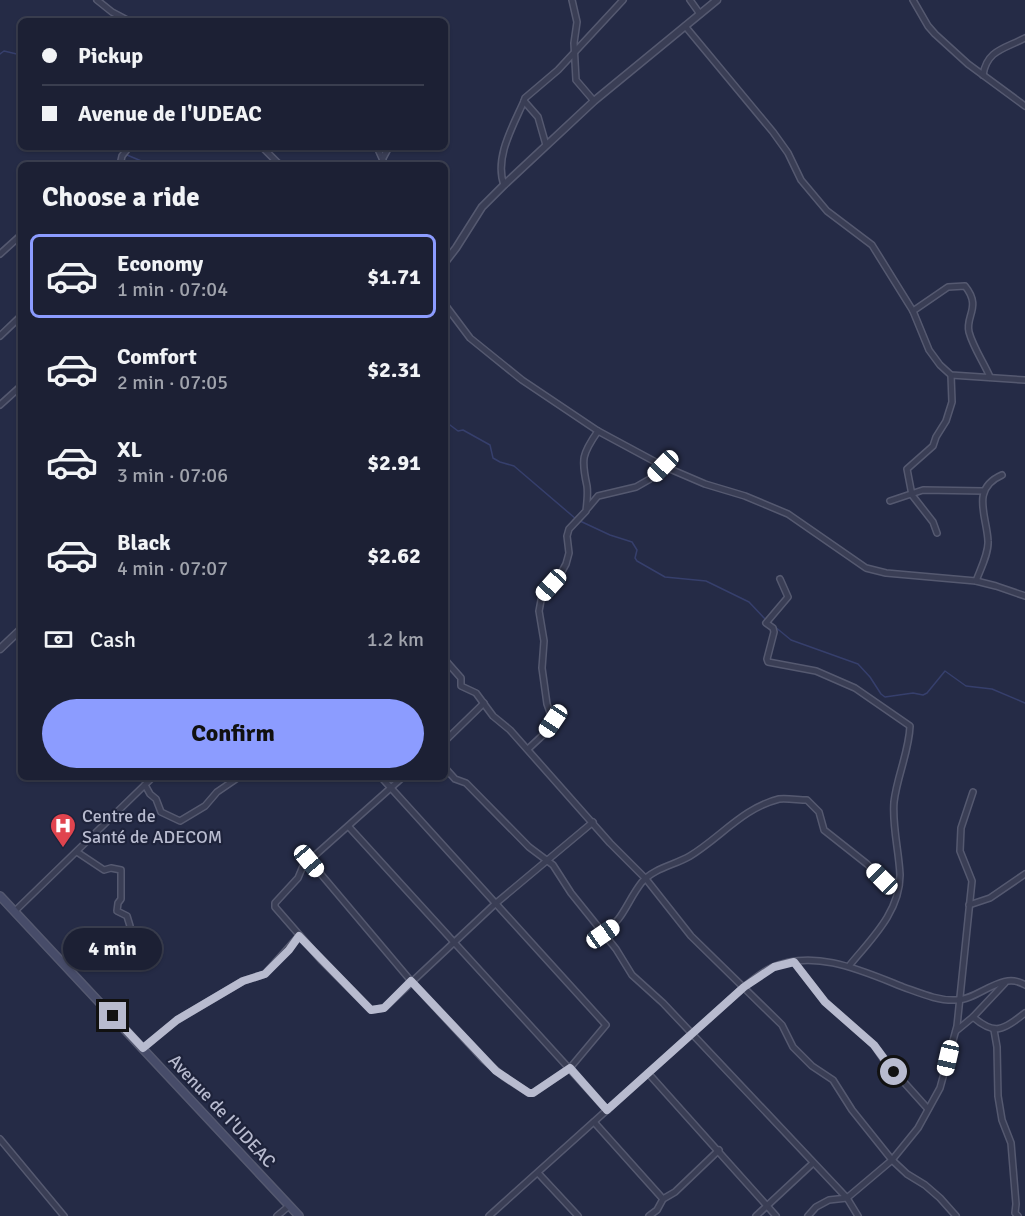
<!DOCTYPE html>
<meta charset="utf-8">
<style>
body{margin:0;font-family:Signika,sans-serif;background:#25283c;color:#f1f3f6;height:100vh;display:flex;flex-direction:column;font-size:22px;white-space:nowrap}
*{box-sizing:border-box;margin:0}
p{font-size:20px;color:#a0a3ac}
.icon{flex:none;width:33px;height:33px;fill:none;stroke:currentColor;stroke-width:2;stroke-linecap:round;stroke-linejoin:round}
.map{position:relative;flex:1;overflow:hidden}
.panel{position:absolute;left:18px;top:162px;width:430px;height:618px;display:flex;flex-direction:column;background:#1c2034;border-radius:9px;box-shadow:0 2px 4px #0004,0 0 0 2px #3a3e4f}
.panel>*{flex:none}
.banner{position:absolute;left:18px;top:18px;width:430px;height:132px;border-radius:9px;box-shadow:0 2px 4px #0004,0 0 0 2px #3a3e4f;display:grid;align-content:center;height:132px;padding:0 24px;background:#1c2034}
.end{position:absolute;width:27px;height:27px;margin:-14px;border:8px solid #b8bbcf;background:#111;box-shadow:0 0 0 3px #111}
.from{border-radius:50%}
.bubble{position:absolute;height:42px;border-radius:21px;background:#1c2034;box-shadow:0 2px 4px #0004,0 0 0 2px #3a3e4f;font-size:20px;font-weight:800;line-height:42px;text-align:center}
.car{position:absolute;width:18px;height:36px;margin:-18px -9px;border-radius:8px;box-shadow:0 0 4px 2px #0007;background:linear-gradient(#fff 24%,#345 0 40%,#fff 0 76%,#345 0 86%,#fff 0)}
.banner b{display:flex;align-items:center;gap:21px;height:57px;font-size:22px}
.banner b+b{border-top:2px solid #3a3e4f}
.banner i{width:15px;height:15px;background:#f1f3f6}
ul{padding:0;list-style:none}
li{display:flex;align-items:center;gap:18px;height:84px;margin:0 12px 9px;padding:0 12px;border:3px solid transparent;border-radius:9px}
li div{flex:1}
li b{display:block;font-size:22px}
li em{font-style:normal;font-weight:800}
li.active{border-color:#8c9cff}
li>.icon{width:54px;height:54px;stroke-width:1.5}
h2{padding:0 24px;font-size:27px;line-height:72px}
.pay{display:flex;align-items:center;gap:15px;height:66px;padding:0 24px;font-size:22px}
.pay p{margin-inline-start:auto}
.action{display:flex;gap:12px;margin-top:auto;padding:12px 24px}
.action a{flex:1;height:69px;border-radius:36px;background:#8c9cff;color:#111;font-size:24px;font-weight:800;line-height:69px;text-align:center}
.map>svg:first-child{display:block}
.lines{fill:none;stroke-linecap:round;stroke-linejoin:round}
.stream{stroke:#363f6c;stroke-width:1.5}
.minor-casing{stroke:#555970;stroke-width:8}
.tertiary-casing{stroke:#555970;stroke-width:9}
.secondary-casing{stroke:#555970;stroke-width:10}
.minor{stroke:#3a3e55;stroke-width:5}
.tertiary{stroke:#3a3e55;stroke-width:6}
.secondary{stroke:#474c69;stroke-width:7}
.route{stroke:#b8bbcf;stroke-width:8}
.labels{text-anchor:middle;stroke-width:4.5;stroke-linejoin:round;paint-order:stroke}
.poi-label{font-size:18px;fill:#b8bbcf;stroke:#1e233b;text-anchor:start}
.street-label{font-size:18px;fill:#b8bbcf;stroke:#1e233b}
</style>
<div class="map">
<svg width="1025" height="1216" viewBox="0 0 1025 1216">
<rect width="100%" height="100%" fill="#252b46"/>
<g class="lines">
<g class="stream">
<polyline points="0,54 4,51 21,55"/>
<polyline points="116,147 123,152"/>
<polyline points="127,155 151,165"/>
<polyline points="446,422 458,431 463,430 490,445 493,458 500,462 514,466 576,519"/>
<polyline points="580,521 610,535 632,542 637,550 635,558 637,561 665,577 706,581 749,602 766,620"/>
<polyline points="774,626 791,640 858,664 870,677 881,694 885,697 913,693 923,695 927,693 945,671 966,686 992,689 1025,703"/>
</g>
<defs>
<g id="minor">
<polyline points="97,0 112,12 129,21"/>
<polyline points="572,0 577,22 574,43 576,80 594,101"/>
<polyline points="690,0 700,14"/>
<polyline points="913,0 928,26 935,34 968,64 1025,106"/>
<polyline points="685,26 773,132 788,153 801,180 827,211 872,245 913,311 929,350 940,365 951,375 1025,380"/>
<path d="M 983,75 C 987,50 1004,49 1025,38"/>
<polyline points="546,145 538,117 524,101 525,98 558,70 623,0"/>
<polyline points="262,147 280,165"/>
<polyline points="377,147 385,165"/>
<polyline points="383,158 389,147"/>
<polyline points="120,165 122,156 129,147"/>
<path d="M 504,185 C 494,158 513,126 524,101"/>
<polyline points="0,254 21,235"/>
<polyline points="446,306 470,338 522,380 598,431 663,466 705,484 745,496 788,514 866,568 886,573 976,581 996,586 1025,596"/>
<path d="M 913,311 L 948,287 L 965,286 C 982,307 965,316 969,332 C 973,347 984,363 990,377"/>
<polyline points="0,336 21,316"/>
<polyline points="0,405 21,386"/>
<polyline points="890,501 923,490 984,491"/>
<polyline points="587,509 598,496 636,487 650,479 663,466"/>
<polyline points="937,533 933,522 912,495 907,469 933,446 936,437 946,421 952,402 951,375"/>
<path d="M 780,579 L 788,597 L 766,623 L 773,628 L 774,632 L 767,659 L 768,662 L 816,671 L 855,688 L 910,726 C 909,752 897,776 894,802 C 892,826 899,851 900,875 C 900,912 871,939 849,966"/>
<path d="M 976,581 C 980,570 989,553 988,541 C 987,516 970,489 1002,475"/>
<polyline points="446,661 461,678 461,686 476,693 493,716 510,730 610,843 646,879 691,936 782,1025 793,1047 812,1066 833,1080 852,1110 892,1160 907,1174 925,1185 940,1198 956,1216"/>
<polyline points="446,740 484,703"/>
<path d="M 528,749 L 543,735 L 553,721 L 547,704 L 542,668 L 544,641 L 539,611 L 542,595 L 560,575 L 566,564 L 569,553 L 567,536 L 569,529 L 586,511 C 587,503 588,493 587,486 C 581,459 582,454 598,431"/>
<polyline points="446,769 455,779 466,783 529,847 553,865 571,893 616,949 632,975 663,1003 847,1198 858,1216"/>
<polyline points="403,777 303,866 298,878 275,903 275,907 322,961 371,1010 384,1008 495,904 593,822"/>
<polyline points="145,785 150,794 156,799 161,812 180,821 205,806 217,792 239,777"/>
<polyline points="349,827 607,1110"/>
<polyline points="77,852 104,870 111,868 121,870 121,899 118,903 117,911 127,916 130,926"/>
<polyline points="309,860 411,981 484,1060 504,1077 529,1093 533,1093 570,1068 606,1025 381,777"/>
<polyline points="969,905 990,898 1025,874"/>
<polyline points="15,911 153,777"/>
<path d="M 603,934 C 624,919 627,901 642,882 C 654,868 675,865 690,856 C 721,837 743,808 779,799 C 787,798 799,800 807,800 L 819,812 L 824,830 L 867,864 L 882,879 L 899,883"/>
<polyline points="794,962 825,1002 874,1045 884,1060 928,1109"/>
<path d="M 973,1017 C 995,1036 1003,1030 1025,1013"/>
<polyline points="994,1030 997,1047 998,1096 1002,1120 1011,1143 1016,1204 1015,1213 1018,1216"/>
<polyline points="956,1031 973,1017 1005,983"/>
<polyline points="143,1048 177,1020 243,981 265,974 299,936"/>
<polyline points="648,1073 776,1216"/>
<polyline points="594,1122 663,1199"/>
<polyline points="0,1139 64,1216"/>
<polyline points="538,1173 578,1216"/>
<polyline points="277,1216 289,1206"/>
<path d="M 489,1216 L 744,987 C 753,980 761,973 771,968 C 814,948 863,971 903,987 C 920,993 938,1001 956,1000 C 979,1000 1002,970 1025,985"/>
<polyline points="649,1216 657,1210 663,1199 675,1192 719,1150"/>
<polyline points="756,1216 813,1163"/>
<polyline points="808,1216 816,1207 829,1200 847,1198 892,1160 918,1128 940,1088 957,1026 972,881 960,851 961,828 973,792"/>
</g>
<g id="tertiary">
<polyline points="446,261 456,248 482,207 504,185 594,101 717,0"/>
<polyline points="0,649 21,629"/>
</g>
<polyline id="secondary" points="0,896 299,1216"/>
</defs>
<use href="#minor" class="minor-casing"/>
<use href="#tertiary" class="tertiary-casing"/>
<use href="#secondary" class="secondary-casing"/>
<use href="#minor" class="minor"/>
<use href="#tertiary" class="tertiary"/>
<use href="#secondary" class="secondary"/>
</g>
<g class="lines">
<polyline class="route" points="113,1016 143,1048 177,1020 243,981 265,974 289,950 299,936 371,1010 384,1008 411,981 496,1071 529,1093 533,1093 570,1068 607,1110 744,987 774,967 794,962 825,1002 874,1045 894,1072"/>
</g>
<defs>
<symbol id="hospital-pin" viewBox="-11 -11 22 30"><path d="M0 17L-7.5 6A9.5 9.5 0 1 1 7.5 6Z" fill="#e0444e" stroke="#1e233b"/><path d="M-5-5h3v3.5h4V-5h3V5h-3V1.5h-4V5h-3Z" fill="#fff"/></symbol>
</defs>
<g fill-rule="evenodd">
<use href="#hospital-pin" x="48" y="811" width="30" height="40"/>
</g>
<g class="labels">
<g class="poi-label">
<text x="82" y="822">Centre de<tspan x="82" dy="21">Santé de ADECOM</tspan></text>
</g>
<g class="street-label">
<text transform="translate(222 1111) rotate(47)" y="6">Avenue de I'UDEAC</text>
</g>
</g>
</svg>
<i class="end from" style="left:894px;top:1072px"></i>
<i class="end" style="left:113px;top:1016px"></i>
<div class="bubble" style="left:63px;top:928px;width:99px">4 min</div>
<i class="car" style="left:663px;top:466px;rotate:224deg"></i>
<i class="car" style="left:551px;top:585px;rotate:222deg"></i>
<i class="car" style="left:553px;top:721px;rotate:214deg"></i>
<i class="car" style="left:309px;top:861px;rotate:140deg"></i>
<i class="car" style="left:882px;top:879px;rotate:315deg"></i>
<i class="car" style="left:603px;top:934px;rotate:55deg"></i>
<i class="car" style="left:948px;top:1058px;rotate:193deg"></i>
<div class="banner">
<b><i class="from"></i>Pickup</b>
<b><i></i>Avenue de I'UDEAC</b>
</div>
<section class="panel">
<h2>Choose a ride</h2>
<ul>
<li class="active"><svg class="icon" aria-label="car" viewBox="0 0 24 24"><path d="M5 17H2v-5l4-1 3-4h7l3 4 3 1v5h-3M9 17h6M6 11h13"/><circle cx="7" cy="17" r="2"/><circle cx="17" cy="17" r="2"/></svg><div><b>Economy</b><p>1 min · 07:04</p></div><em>$1.71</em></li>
<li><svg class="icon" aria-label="car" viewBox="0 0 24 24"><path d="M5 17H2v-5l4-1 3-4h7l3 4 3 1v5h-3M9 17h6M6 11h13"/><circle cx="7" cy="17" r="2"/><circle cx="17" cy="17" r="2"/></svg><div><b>Comfort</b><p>2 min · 07:05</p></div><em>$2.31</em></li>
<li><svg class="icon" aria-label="car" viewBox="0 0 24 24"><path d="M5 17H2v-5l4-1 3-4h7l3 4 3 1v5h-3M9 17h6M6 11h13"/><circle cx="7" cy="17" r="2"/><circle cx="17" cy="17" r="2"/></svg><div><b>XL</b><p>3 min · 07:06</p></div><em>$2.91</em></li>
<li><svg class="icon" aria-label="car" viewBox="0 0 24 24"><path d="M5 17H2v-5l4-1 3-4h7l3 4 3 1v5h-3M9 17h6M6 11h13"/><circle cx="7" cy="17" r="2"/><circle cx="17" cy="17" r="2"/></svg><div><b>Black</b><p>4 min · 07:07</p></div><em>$2.62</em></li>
</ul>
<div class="pay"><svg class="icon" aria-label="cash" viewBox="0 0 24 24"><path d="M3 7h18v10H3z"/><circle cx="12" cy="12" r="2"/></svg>Cash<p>1.2 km</p></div>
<div class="action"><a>Confirm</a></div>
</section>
</div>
